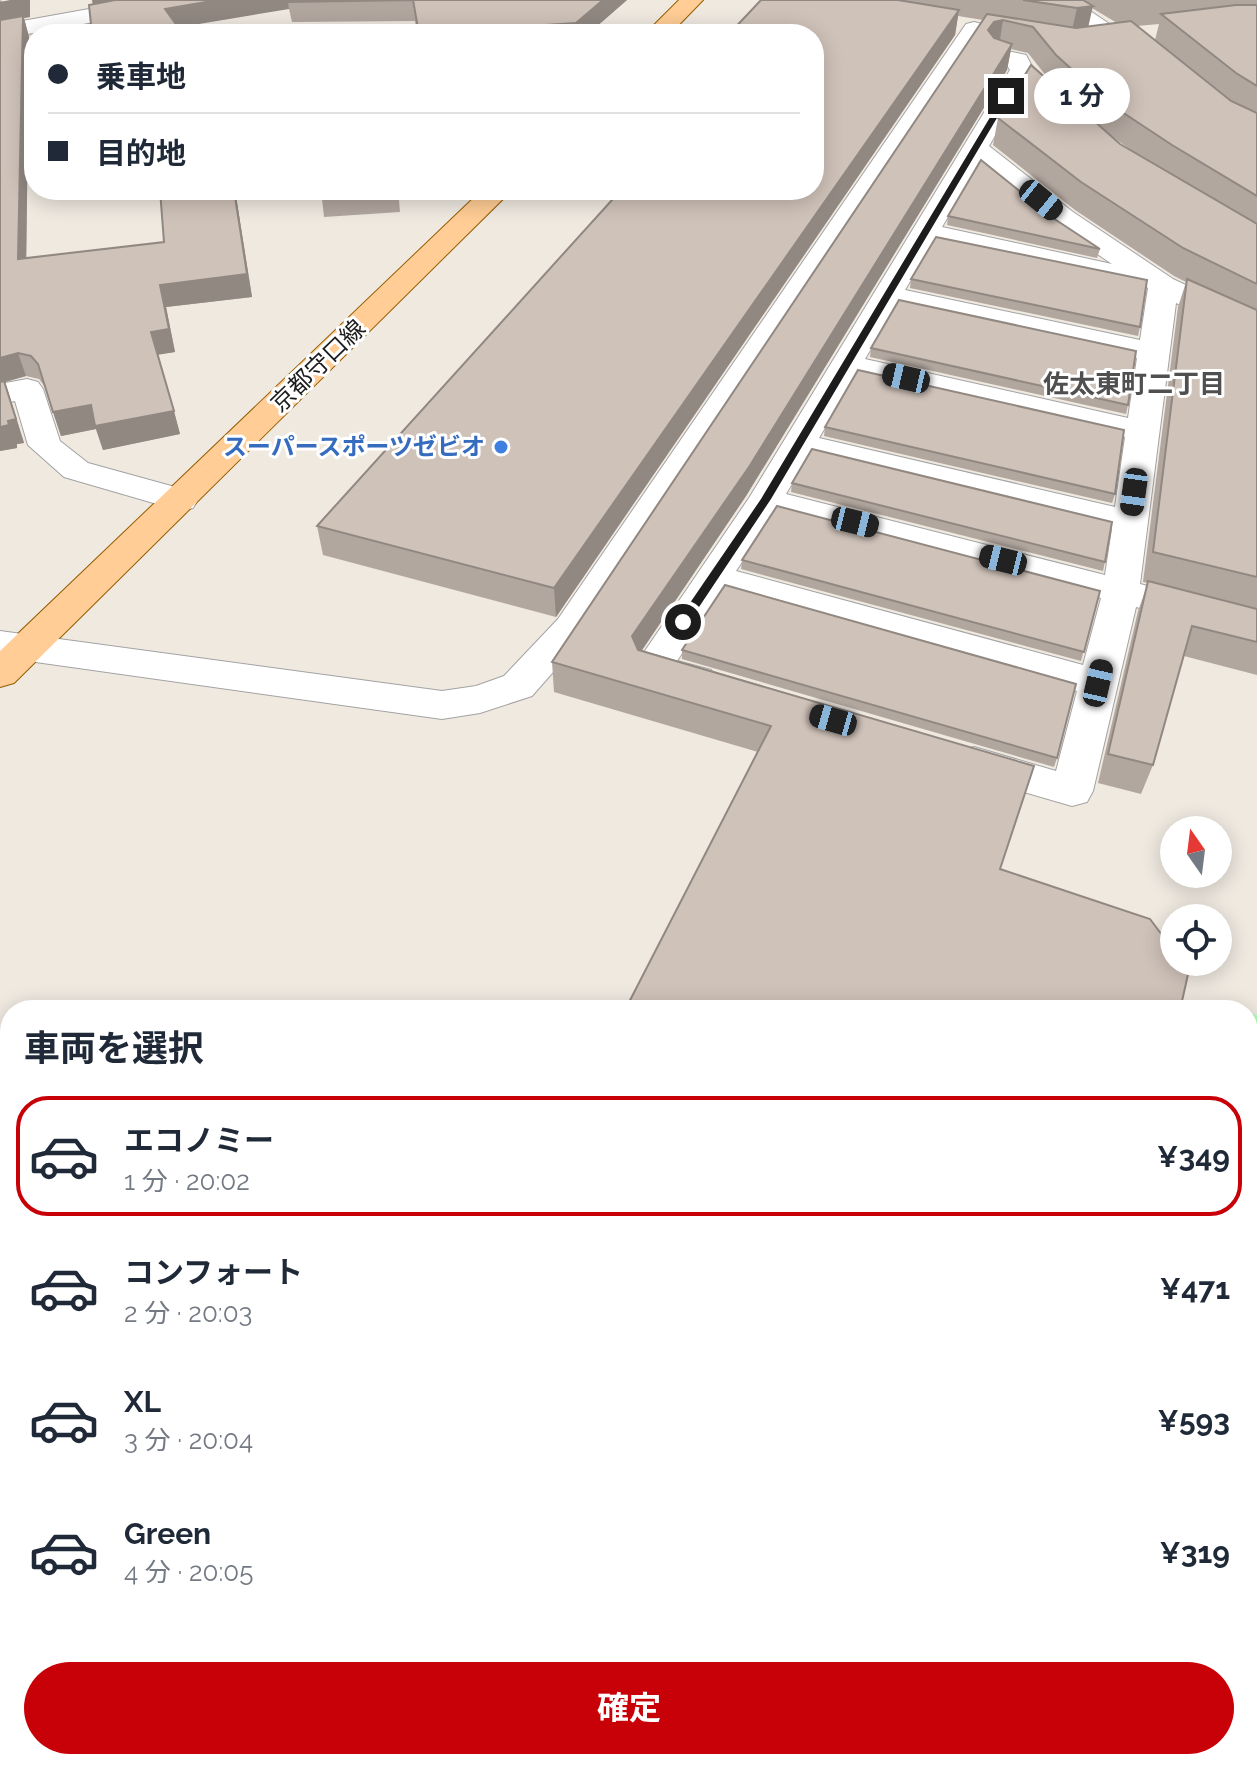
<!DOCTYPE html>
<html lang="ja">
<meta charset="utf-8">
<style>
body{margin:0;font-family:Raleway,"Noto Sans JP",sans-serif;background:#f2f2f3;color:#1f2937;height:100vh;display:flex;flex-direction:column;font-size:30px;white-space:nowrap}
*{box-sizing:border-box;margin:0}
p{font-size:26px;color:#747a83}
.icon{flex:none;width:44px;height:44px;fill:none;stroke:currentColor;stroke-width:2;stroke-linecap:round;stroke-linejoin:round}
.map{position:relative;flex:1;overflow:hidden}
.side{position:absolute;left:0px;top:1000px;width:1258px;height:770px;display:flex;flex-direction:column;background:#fff;border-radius:32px 32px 0 0;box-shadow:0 4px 20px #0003}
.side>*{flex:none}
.guide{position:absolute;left:24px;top:24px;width:800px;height:176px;border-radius:32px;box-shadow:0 4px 20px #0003;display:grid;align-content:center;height:176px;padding:0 24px;background:#fff}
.needle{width:52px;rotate:346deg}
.fabs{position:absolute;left:1160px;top:816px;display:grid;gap:16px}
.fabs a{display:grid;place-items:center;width:72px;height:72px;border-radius:50%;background:#fff;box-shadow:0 4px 20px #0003;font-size:40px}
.end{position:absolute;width:36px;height:36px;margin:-18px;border:10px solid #1c1c1c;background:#fff;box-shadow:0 0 0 4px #fff}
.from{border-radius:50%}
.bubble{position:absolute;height:56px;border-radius:28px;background:#fff;box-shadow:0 4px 20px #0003;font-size:26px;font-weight:700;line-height:56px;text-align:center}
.car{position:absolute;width:24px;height:48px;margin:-24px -12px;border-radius:10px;box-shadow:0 0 6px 2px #0007;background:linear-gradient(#222 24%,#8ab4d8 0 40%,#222 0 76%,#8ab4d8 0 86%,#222 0)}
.guide b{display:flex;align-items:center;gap:28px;height:76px;font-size:30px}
.guide b+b{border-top:2px solid #e0e1e3}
.guide i{width:20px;height:20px;background:#1f2937}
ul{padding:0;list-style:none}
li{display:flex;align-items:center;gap:24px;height:120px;margin:0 16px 12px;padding:0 8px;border:4px solid transparent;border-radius:32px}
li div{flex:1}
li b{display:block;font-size:30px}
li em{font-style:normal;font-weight:700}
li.current{border-color:#c80008}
li>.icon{width:72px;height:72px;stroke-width:1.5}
h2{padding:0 24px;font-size:36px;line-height:96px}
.primary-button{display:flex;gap:16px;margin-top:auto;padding:16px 24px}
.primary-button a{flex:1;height:92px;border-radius:48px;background:#c80008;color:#fff;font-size:32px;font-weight:700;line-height:92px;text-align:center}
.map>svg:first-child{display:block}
.park{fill:#b7ffba}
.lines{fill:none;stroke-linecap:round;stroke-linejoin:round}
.lane-casing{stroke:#a3a3a3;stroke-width:2}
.street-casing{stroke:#a3a3a3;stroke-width:2}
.primary-casing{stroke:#945d00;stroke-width:2}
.lane{fill:#fff;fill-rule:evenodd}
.street{fill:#fff;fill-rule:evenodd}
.primary{fill:#ffcd95;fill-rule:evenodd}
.wall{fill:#b2a79f;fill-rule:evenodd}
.shaded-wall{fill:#918882}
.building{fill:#cfc2b9;stroke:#918882;stroke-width:2}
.route{fill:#1c1c1c}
.shop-dot{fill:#3f7fe0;stroke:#fff;stroke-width:3}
.labels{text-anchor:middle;stroke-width:6;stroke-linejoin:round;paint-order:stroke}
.far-street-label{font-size:24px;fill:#1c1c1c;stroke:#fff}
.far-shop-label{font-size:24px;font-weight:bold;fill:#366cbe;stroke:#fff;text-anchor:end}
.far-neighbourhood-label{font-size:26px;font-weight:bold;fill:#4f4f4f;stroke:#fff}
</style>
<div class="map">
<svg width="1257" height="1769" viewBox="0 0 1257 1769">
<rect width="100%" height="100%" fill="#efe9e0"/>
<polygon class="park" points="1248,1013 1257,1015 1257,1192 1248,1177 1248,1046 1255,1044 1248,1035"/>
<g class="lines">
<defs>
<g id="lane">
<polygon points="1257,1360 1257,1398 1248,1402 1248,1364"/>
<polygon points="1022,1760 1055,1760 1052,1769 1019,1769"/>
</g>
<g id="street">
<polygon points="139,0 188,0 185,5 177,7 0,39 0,25"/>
<polygon points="1047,0 1074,0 1130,38 1126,43 1110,43"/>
<path d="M 974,22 L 982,24 L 986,29 L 976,44 L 1026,55 L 1034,70 L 989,146 L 1073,212 L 1173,279 L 1257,319 L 1257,340 L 1176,303 L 1140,584 L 1257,613 L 1257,639 L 1136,607 L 1093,791 L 1087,802 L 1072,806 L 959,773 L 953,762 L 959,751 L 974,747 L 1056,771 L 1077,691 L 723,591 L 677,661 L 711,670 L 717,680 L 711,690 C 688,696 662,683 639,676 L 634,667 L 749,498 L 1010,70 L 1007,65 L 967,57 L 584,637 L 532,696 L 480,713 L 442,719 L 0,657 L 0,631 L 442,691 L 476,686 L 504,676 L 558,619 L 966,24 ZM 979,164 L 1053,224 L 1112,264 L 942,227 ZM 933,242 L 1137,287 L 1144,285 L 1148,288 L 1140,340 L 905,290 ZM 896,306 L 1137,358 L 1128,418 L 865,359 ZM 855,376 L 1125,437 L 1115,507 L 819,438 ZM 809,455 L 1112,529 L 1105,575 L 786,494 ZM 775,512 L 1101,598 L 1083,665 L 736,571 Z"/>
<polygon points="27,379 38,382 43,389 60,441 88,463 193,492 198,500 193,508 181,511 64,477 28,445 15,401 0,404 0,384"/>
</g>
<g id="primary">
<polygon points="679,0 703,0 670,34 645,34"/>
<polygon points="482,190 512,190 14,683 0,687 0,651"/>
</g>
</defs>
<use href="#lane" class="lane-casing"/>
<use href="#street" class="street-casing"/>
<use href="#primary" class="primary-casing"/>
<use href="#lane" class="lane"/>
<use href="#street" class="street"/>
<use href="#primary" class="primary"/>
</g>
<g class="wall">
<polygon points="0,0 30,17 24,18 29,37 26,258 164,242 160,190 235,190 252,297 166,307 175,352 158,354 180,434 103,450 96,429 61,436 45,387 39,379 26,376 5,382 24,443 17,444 17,448 0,451"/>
<polygon points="92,0 627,0 588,34 417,34 415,21 292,22 289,9 93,4"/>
<path d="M 761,0 L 1257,0 L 1257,675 L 1184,656 L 1153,765 L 1141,794 L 1098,783 L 1138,611 L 1148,583 L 1143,582 L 1178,307 L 1186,282 L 1174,276 L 1075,210 L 993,145 L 998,118 L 1051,82 L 1028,53 L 1011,49 L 1007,70 L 746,496 L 642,650 L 1034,766 L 1000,870 L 758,752 L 554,692 L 552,662 L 983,20 L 958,16 L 955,35 L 556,617 L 323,555 L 317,526 L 814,190 ZM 1092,8 L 1117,23 L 1088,27 ZM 1159,24 L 1155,40 L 1137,26 ZM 1110,135 L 1141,157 L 1120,144 Z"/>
<polygon points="321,190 419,190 420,199 399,200 400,212 324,217"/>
<polygon points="948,216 1053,218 1100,249 1097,258 947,225"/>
<polygon points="911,279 1140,327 1138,336 910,288"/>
<polygon points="871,348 1128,405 1126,414 870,357"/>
<polygon points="825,427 1115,494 1112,503 824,436"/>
<polygon points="792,483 1105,562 1103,571 791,492"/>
<polygon points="742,560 1100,591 1081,661 741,569"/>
<polygon points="682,650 1057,758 1054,767 682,659"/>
<polygon points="405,1760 828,1760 807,1769 423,1769"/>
<polygon points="912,1760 1025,1760 1021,1769 926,1769"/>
</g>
<g class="shaded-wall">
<polygon points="10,0 30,0 30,17 24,18 29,37 26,282 18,259 0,24 0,2"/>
<polygon points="92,0 122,0 93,5"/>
<polygon points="218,0 290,0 288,2 289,9 169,29 165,9"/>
<polygon points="603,0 627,0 588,34 576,34 576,23"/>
<polygon points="1093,6 1087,32 1071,34 1077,8"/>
<polygon points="959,10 955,35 556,617 554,588"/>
<polygon points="1003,20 999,46 988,30 994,22"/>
<polygon points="1012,44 1007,70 746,496 632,665 632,636"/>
<polygon points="234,190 235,190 252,297 166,307 175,352 157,355 151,332 160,285"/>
<polygon points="18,353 26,376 5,382 24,443 17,444 17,448 0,451 0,358"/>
<polygon points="91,405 174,411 180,434 103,450 96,429 61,436 53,412"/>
<polygon points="10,1664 10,1710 0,1725 0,1679"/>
<polygon points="1257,1706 1257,1710 1248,1713 1248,1709"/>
<polygon points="156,1760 166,1760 170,1769 159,1769"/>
<polygon points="808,1760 828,1760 807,1769 786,1769"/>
</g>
<g class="building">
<polygon points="115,0 218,0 165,9 183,34 92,34 89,5"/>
<polygon points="288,0 603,0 576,23 516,27 517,34 419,34 413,0 288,2"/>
<polygon points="761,0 898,0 959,10 554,588 317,526 621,190 814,190 814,34 729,34"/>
<polygon points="1023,0 1083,0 1093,6 1077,8"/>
<polygon points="1236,5 1257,5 1257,86 1236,73 1161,14"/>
<polygon points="987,14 1076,28 1131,21 1231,101 1257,113 1257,196 1172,145 1110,104 1056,55 1033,27 1003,20 994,22 988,30 994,38 1012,44 749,467 632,636 638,650 1034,766 1000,869 1150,919 1174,951 1174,962 1183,962 1189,970 1180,1010 625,1010 771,726 552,662"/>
<polygon points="23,16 18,259 164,242 160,190 234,190 247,274 160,285 169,329 151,332 174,411 95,426 91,405 53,412 38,364 31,356 18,353 0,358 0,20"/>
<polygon points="1031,65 1120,144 1257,224 1257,284 1183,248 1081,182 998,118"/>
<polygon points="981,160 1053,218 1100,249 948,216"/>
<polygon points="321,190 397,190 321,195"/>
<polygon points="936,237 1147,280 1140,327 911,279"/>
<polygon points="1187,279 1257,310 1257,577 1153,552"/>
<polygon points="899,300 1136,351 1128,405 871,348"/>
<polygon points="858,370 1124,430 1115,494 825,427"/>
<polygon points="4,381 16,419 8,421 9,425 0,427 0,382"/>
<polygon points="812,449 1112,522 1105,562 792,483"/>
<polygon points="777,506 1100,591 1084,652 742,560"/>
<polygon points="1148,581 1257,609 1257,642 1192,626 1153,765 1108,754"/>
<polygon points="725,585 1076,684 1057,758 682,650"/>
<polygon points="0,1043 10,1047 10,1664 0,1679"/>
<polygon points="1255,1449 1257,1451 1257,1706 1248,1709 1248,1457"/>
<polygon points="82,1760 156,1760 159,1769 67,1769"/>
<polygon points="419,1760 808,1760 786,1769 437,1769"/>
<polygon points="940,1760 1025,1760 1021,1769 954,1769"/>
</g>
<polygon class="route" points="1004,94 1010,96 771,499 687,625 679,625 679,619 761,499"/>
<circle class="shop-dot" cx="501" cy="447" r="8"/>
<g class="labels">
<g class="far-street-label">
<text transform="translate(318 366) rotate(-44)" y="8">京都守口線</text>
</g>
<g class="far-shop-label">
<text x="485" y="455">スーパースポーツゼビオ</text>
</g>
<g class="far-neighbourhood-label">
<text x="1134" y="393">佐太東町二丁目</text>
</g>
</g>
</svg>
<div class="fabs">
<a><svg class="needle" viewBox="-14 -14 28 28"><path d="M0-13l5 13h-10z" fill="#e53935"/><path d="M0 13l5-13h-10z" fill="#747a83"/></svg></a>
<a><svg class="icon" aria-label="locate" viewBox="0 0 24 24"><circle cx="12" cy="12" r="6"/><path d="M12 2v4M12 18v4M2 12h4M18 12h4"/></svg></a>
</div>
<i class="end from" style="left:683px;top:622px"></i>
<i class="end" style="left:1006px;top:96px"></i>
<div class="bubble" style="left:1034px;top:68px;width:96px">1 分</div>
<i class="car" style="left:1041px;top:200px;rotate:129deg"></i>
<i class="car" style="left:906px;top:378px;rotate:283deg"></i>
<i class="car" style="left:1134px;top:492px;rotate:188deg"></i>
<i class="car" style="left:855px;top:522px;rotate:104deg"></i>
<i class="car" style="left:1003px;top:560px;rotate:284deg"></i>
<i class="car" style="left:1098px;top:683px;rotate:13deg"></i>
<i class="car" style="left:833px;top:720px;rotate:286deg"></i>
<div class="guide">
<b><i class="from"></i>乗車地</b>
<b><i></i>目的地</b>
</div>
<section class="side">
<h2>車両を選択</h2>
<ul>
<li class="current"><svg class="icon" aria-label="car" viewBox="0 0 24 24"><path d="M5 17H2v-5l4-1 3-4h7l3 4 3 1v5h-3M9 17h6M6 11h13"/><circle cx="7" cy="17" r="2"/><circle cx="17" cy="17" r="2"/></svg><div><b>エコノミー</b><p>1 分 · 20:02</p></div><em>¥349</em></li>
<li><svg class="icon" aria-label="car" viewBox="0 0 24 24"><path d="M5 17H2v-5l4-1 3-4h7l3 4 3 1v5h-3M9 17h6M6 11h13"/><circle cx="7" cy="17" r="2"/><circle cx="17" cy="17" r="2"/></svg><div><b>コンフォート</b><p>2 分 · 20:03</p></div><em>¥471</em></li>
<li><svg class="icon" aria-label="car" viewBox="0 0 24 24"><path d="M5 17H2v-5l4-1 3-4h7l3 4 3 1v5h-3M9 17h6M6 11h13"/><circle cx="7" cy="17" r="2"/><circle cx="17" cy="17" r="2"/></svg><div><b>XL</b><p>3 分 · 20:04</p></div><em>¥593</em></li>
<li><svg class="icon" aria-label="car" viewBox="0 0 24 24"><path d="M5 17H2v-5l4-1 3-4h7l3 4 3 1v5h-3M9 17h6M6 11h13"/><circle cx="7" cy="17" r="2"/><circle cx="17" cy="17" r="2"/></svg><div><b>Green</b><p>4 分 · 20:05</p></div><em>¥319</em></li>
</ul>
<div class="primary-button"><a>確定</a></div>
</section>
</div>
